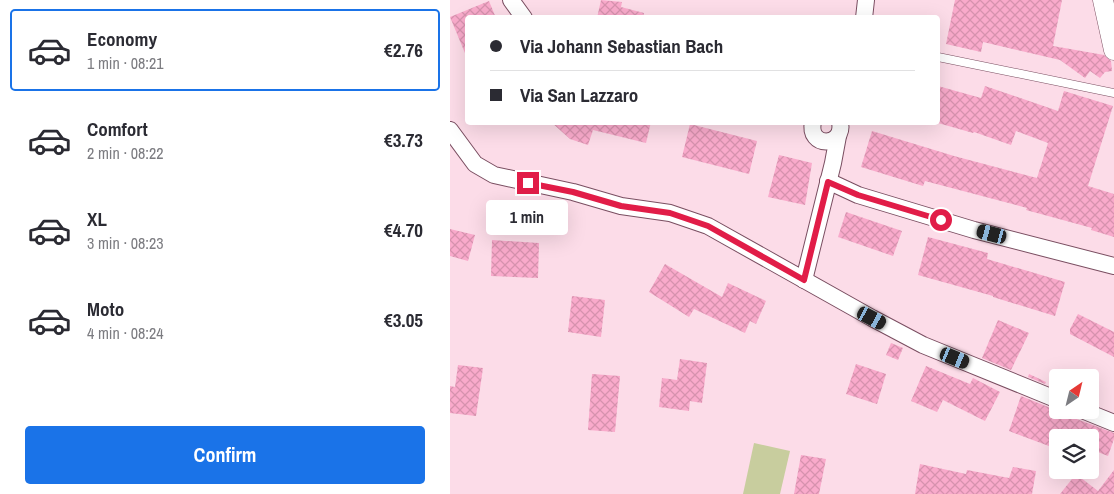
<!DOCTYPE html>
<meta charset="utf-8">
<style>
body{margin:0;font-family:"Archivo Narrow",sans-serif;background:#f7f7f7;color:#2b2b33;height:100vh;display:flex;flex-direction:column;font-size:19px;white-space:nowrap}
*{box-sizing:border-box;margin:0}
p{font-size:16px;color:#7c7c81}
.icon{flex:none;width:28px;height:28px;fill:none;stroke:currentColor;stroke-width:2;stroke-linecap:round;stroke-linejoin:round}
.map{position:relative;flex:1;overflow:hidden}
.sheet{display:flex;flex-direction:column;background:#fff;width:450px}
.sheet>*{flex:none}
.top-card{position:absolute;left:15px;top:15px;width:475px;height:110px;border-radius:5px;box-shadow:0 5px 20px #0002;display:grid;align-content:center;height:110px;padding:0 25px;background:#fff}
.needle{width:32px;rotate:35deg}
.tools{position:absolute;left:599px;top:369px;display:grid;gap:10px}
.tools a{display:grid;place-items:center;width:50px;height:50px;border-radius:5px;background:#fff;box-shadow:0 5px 20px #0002;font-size:25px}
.end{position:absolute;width:22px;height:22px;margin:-11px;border:6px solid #e11d48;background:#fff;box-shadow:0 0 0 2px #fff}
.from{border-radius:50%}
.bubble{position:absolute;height:35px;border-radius:5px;background:#fff;box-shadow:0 5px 20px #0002;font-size:16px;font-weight:700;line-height:35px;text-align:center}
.car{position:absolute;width:15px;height:30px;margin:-15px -8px;border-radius:6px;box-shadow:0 0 4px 1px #0007;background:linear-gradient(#222 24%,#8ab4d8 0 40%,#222 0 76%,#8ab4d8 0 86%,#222 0)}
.top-card b{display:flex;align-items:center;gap:18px;height:48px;font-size:19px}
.top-card b+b{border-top:1px solid #e1e1e2}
.top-card i{width:12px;height:12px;background:#2b2b33}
ul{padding:9px 0 0;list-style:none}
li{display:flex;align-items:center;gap:15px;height:82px;margin:0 10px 8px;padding:0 15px;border:2px solid transparent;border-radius:5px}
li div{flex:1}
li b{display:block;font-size:19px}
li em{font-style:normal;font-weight:700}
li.on{border-color:#1a73e8}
li>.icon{width:45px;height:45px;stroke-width:1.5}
.primary-button{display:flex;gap:10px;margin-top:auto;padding:10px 25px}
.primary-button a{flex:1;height:58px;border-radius:5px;background:#1a73e8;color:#fff;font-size:20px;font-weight:700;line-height:58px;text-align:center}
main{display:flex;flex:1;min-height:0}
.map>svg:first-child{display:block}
.pitch{fill:#c8cd9e}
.building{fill:url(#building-cross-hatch)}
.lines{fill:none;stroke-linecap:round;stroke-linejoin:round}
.service-casing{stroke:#7a4e61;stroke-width:9}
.minor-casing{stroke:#7a4e61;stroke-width:18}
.tertiary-casing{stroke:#7a4e61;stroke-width:21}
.service{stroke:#fff;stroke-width:8}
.minor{stroke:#fff;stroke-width:16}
.tertiary{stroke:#fff;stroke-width:20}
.route{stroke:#e11d48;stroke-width:6}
</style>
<main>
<section class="sheet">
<ul>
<li class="on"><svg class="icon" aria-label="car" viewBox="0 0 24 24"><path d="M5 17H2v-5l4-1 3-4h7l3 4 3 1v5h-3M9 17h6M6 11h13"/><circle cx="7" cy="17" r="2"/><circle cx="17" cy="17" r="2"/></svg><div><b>Economy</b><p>1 min · 08:21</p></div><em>€2.76</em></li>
<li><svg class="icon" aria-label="car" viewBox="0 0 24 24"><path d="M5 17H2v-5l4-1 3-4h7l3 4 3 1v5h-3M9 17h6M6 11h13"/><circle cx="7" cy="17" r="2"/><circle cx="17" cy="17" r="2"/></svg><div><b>Comfort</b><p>2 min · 08:22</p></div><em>€3.73</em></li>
<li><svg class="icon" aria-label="car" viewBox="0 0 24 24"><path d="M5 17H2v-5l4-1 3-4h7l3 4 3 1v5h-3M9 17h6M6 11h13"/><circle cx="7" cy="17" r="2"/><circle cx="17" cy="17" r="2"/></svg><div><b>XL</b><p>3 min · 08:23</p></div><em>€4.70</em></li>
<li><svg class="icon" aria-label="car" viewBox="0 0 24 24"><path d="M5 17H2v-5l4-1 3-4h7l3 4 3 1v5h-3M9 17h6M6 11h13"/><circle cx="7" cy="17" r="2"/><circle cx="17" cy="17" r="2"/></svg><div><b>Moto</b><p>4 min · 08:24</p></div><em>€3.05</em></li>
</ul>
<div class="primary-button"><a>Confirm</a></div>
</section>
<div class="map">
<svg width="664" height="494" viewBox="0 0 664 494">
<defs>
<pattern id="building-cross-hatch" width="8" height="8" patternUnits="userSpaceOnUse" patternTransform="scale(1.25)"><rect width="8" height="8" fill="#f9aacb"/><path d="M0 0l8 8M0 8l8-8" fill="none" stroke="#d692ae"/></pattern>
</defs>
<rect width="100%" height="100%" fill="#fcdce8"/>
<polygon class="pitch" points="304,443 340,451 330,494 293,494"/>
<g class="building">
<polygon points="151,0 172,2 171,7 194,13 193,18 147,18"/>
<polygon points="505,0 612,0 603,46 654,55 661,61 662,71 655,72 650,78 640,71 635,78 610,60 533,42 531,52 496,44"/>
<polygon points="39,1 46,18 18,18 17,58 0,17"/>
<polygon points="488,86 531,98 535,86 608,111 614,91 663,106 638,186 664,194 664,237 641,230 642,228 576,210 577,208 475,181 473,186 411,167 422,131 504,156 587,178 598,143 566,131 561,145 524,132 523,133 488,123"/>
<polygon points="101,122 201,122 196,143 143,130 138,145 120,139"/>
<polygon points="240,124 307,141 299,174 232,157"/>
<polygon points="329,155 362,163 355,205 318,197"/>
<polygon points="396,212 452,231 443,256 388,237"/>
<polygon points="0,229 25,235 18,261 0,256"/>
<polygon points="478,237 538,253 537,259 615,282 605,316 543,297 543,296 468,275"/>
<polygon points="42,240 89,243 88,278 41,276"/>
<polygon points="215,264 272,297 278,283 316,301 306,324 300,321 295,333 244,309 239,317 199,292"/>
<polygon points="122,296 155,300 151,337 118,332"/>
<polygon points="628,314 664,332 664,357 620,334 620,329"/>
<polygon points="548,320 579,333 561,370 532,358"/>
<polygon points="441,343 453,348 448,360 436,355"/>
<polygon points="230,359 257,363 252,403 240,401 239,411 209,407 212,378 227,380"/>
<polygon points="406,364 436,374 427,404 396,394"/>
<polygon points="8,365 33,368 26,416 0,413 0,386 5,387"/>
<polygon points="476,366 520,384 523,378 550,392 535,421 493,400 487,412 461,401"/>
<polygon points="142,374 170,376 165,432 138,430"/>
<polygon points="579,374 596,382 595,384 578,377"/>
<polygon points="571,396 608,411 608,412 664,433 664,439 658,456 640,449 640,438 608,438 607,449 559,431"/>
<polygon points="351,455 376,459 369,494 344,494"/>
<polygon points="470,464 516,474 517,470 559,478 563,467 586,471 582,494 465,494"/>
<polygon points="664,470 664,494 610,494 626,474 648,491"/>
</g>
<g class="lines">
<defs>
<polyline id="service" points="488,57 664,93"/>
<g id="minor">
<polyline points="61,0 74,18"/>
<polyline points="414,18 416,0"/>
<path d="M 363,122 C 357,148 395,148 390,122"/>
<polyline points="0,130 25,164 44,175 123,192 171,206 220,213 258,226 422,318 473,345 608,400"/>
<polyline points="378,181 408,195 524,230 664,266"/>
<polyline points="354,280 383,163 388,136"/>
<polyline points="632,410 664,423"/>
</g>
<polyline id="tertiary" points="653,0 664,50"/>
</defs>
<use href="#service" class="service-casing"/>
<use href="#minor" class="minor-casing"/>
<use href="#tertiary" class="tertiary-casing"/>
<use href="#service" class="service"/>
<use href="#minor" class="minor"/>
<use href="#tertiary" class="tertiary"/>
</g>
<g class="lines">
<polyline class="route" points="78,183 123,192 171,206 220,213 258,226 354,280 378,182 408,195 491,220"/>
</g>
</svg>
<div class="tools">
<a><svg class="needle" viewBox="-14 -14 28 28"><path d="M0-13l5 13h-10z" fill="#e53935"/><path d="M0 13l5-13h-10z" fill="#7c7c81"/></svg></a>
<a><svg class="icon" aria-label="layers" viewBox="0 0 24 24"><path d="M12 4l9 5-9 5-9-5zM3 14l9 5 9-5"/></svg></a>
</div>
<i class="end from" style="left:491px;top:220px"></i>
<i class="end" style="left:78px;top:183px"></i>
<div class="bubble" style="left:36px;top:200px;width:82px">1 min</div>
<i class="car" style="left:542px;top:234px;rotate:285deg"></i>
<i class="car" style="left:422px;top:318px;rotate:118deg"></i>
<i class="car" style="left:505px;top:358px;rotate:112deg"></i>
<div class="top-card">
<b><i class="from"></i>Via Johann Sebastian Bach</b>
<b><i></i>Via San Lazzaro</b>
</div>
</div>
</main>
